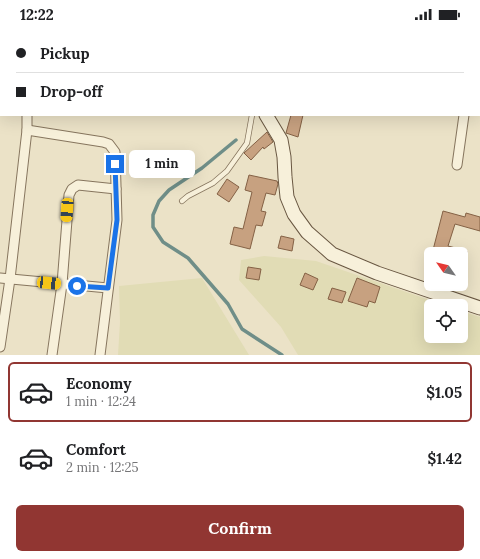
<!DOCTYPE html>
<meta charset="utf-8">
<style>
body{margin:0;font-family:Lora,serif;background:#f2f2f2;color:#202124;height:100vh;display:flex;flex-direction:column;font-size:15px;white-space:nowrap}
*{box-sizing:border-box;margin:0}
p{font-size:13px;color:#757577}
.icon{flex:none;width:22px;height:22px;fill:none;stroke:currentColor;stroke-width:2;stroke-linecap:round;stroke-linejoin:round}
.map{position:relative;height:327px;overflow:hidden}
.drawer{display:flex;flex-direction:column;background:#fff;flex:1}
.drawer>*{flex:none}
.banner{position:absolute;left:0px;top:0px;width:480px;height:88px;box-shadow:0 4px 16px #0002;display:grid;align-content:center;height:88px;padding:0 16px;background:#fff}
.needle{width:26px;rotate:304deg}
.fabs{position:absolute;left:424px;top:219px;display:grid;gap:8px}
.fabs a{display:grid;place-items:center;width:44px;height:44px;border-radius:6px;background:#fff;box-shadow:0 4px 16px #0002;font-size:20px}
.end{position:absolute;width:18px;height:18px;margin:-9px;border:5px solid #1a73e8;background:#fff;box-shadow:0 0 0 2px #fff}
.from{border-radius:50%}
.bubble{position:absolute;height:28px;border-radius:6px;background:#fff;box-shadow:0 4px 16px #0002;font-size:13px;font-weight:700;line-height:28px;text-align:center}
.car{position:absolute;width:12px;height:24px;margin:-12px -6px;border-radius:5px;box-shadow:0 0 3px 1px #0007;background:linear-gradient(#f5c518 24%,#345 0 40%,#f5c518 0 76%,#345 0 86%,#f5c518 0)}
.banner b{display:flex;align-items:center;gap:14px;height:38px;font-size:15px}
.banner b+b{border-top:1px solid #e0e0e0}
.banner i{width:10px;height:10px;background:#202124}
ul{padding:7px 0 0;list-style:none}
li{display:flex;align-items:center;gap:12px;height:60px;margin:0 8px 6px;padding:0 8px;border:2px solid transparent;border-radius:6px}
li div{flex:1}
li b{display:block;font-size:15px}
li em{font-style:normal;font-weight:700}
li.on{border-color:#913632}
li>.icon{width:36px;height:36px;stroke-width:1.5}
.primary-button{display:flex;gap:8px;margin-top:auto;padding:8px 16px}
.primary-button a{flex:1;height:46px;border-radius:6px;background:#913632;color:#fff;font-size:16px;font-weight:700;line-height:46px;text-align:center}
.status{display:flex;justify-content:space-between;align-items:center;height:28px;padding:0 20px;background:#fff;direction:ltr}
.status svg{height:11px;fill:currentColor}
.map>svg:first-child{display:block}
.farmland{fill:#e1dcb5}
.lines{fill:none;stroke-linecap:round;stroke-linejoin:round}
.stream{stroke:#6f8e88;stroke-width:3.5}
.river{stroke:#a8c0ba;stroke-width:20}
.building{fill:#c7a180;stroke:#846145}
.lane-casing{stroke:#86755e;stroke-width:6}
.street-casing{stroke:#86755e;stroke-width:11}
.secondary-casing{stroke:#685641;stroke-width:15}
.lane{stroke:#f7f0da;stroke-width:4.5}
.street{stroke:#f7f0da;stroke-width:9}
.secondary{stroke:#f7f0da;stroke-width:13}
.route{stroke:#1a73e8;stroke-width:5}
</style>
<div class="status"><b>12:22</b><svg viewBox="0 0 49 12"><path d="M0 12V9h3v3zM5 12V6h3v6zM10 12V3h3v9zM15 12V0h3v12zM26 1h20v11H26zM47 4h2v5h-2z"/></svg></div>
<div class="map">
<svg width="480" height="327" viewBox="0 0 480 327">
<rect width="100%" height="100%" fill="#ebe2c7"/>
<g class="farmland">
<polygon points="264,228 316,233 447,278 431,278 431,308 461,308 461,283 480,289 480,327 298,327 281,299 239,252 241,232"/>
<polygon points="202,250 249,327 118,327 120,294 119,258"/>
</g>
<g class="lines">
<polyline class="stream" points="236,112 202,140 169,162 159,173 153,187 153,199 163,214 188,230 228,276 242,301 282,327"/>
<polyline class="river" points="338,1 339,0"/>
</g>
<g class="building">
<polygon points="291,87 303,87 298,109 286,105"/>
<polygon points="267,104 273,114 264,121 263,119 251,132 244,125"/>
<polygon points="249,147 277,153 278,156 275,167 266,165 261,183 266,184 262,198 256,197 250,221 230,216 234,199 243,201 252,164 245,162"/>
<polygon points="227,151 239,159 229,174 217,166"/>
<polygon points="443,183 465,189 466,185 480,189 480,203 455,196 448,218 467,223 467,226 432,226"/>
<polygon points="281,208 294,211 292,223 278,220"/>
<polygon points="248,239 261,241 259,252 246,250"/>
<polygon points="305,245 318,251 313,262 300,257"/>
<polygon points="357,250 380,259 375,275 369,273 367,279 348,273"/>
<polygon points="332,260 346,264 342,275 328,271"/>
</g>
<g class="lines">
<defs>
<polyline id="lane" points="182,173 188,168 213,155 227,143 247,115 252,87"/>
<g id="street">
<polyline points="78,0 79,1"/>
<polyline points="163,1 163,0"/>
<polyline points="212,1 213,0"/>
<polyline points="477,1 477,0"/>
<polyline points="27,102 103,114 109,116 115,124 117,192 100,327"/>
<polyline points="457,137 464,87"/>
<polyline points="0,250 108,260"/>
<polyline points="0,319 10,251 27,102 27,87"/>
<polyline points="52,327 62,256 69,167 72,161 78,157 116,161"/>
</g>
<g id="secondary">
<polyline points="0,46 1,45"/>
<polyline points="266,87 281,112 284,129 285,149 287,169 294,186 307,204 332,226 377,245 480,280"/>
</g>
</defs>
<use href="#lane" class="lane-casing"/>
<use href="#street" class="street-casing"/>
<use href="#secondary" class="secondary-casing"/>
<use href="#lane" class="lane"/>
<use href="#street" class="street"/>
<use href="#secondary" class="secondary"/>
</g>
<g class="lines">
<polyline class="route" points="77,258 108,260 117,192 115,136"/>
</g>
</svg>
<div class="fabs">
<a><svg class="needle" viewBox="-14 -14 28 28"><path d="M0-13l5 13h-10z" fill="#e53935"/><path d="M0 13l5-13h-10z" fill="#757577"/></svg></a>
<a><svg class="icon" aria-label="locate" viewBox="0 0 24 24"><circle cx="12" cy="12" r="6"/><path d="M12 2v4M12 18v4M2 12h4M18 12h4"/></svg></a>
</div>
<i class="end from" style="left:77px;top:258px"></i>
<i class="end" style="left:115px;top:136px"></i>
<div class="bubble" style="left:129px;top:122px;width:66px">1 min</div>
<i class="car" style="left:67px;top:182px;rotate:184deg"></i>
<i class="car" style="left:49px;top:255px;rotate:96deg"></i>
<div class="banner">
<b><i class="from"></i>Pickup</b>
<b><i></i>Drop-off</b>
</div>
</div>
<section class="drawer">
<ul>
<li class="on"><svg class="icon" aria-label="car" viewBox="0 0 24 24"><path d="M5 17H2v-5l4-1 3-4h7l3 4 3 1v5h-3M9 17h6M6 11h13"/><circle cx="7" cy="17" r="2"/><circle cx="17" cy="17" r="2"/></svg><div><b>Economy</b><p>1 min · 12:24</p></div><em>$1.05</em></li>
<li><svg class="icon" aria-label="car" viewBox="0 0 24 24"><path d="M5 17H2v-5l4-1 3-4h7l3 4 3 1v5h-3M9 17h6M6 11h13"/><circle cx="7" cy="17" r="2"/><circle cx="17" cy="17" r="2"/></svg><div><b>Comfort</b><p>2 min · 12:25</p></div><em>$1.42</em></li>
</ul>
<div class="primary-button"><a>Confirm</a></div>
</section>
